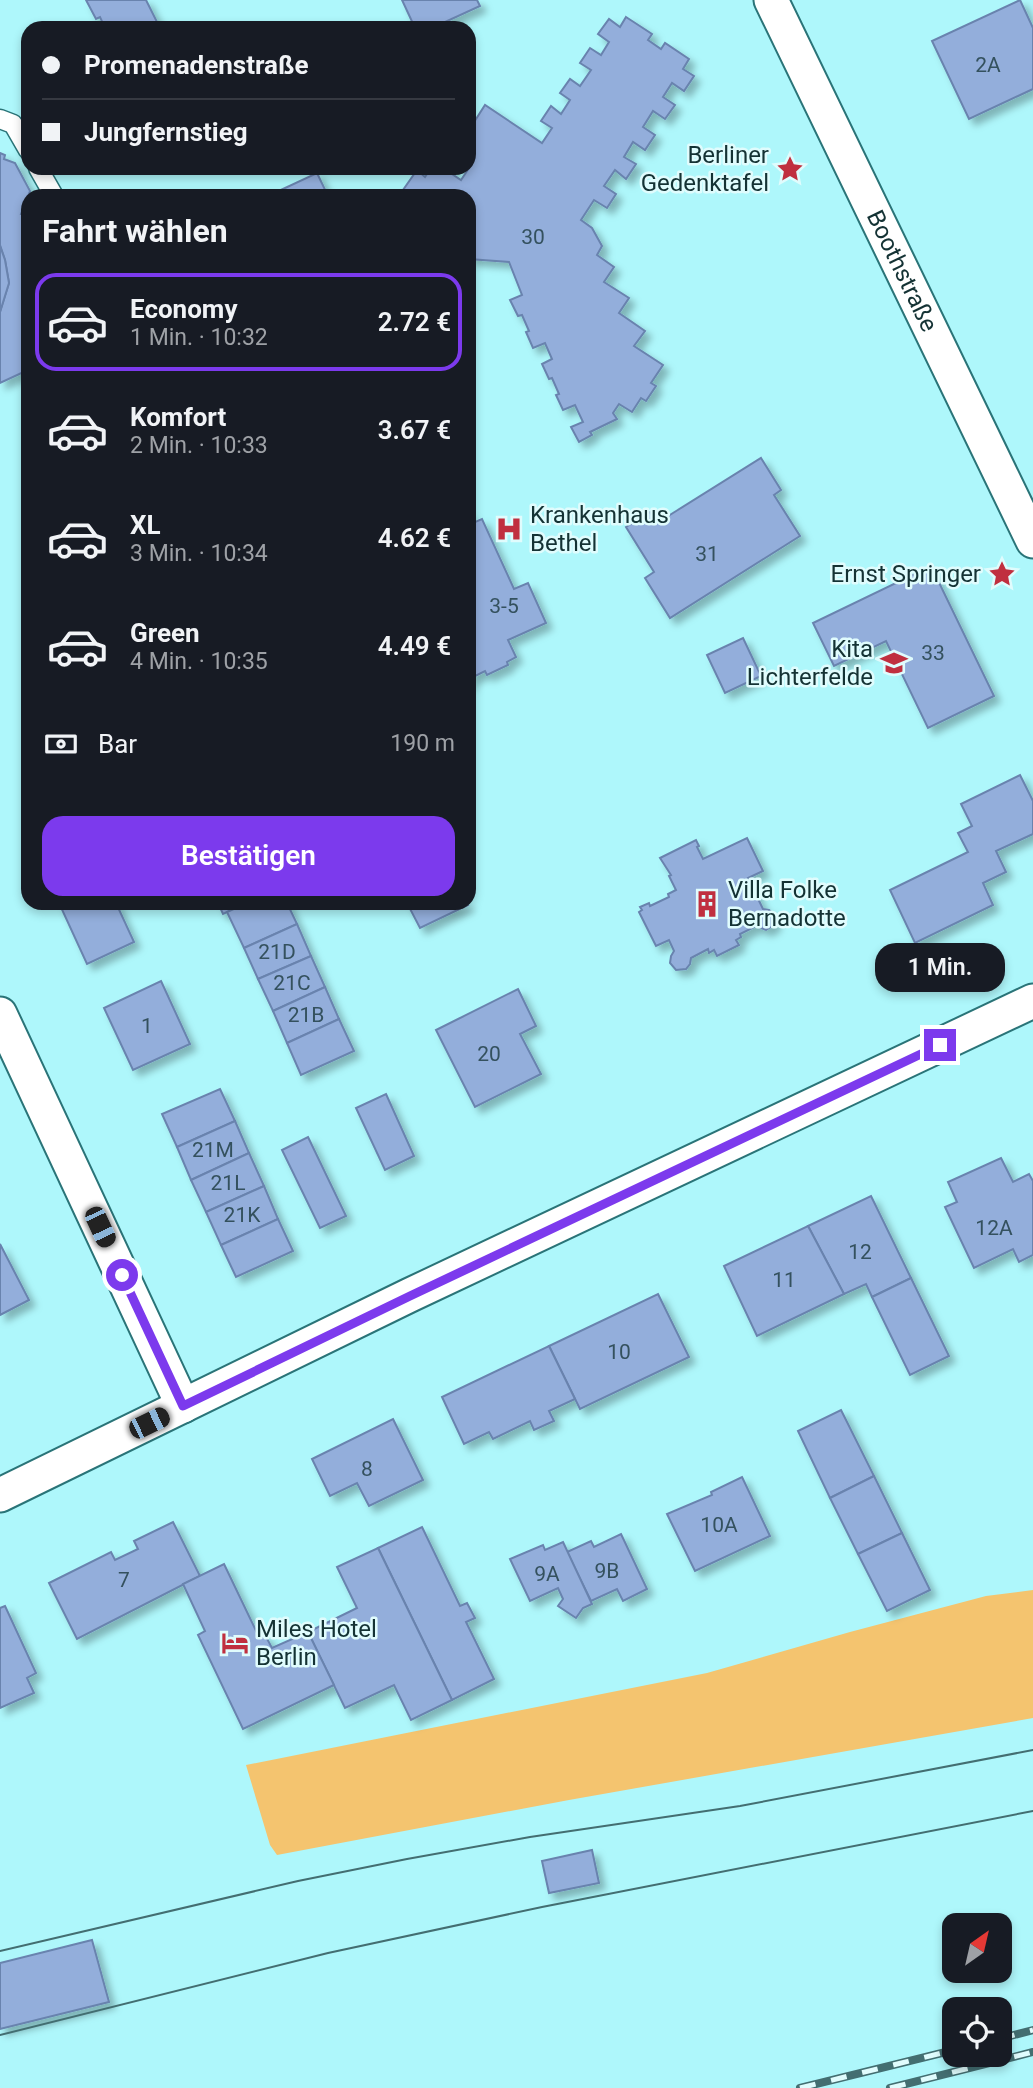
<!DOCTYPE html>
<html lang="de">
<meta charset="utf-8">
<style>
body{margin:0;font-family:Roboto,sans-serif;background:#20242c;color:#f1f3f6;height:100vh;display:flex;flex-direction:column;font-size:26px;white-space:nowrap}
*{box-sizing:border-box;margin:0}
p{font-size:23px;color:#9ea1a6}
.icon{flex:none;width:38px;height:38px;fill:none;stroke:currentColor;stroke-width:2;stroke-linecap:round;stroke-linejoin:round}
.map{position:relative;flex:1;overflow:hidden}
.panel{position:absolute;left:21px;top:189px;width:455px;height:721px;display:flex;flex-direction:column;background:#171b24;border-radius:21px;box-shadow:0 4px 10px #0003}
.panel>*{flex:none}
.hud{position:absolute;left:21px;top:21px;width:455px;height:154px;border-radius:21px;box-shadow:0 4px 10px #0003;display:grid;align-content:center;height:154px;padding:0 21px;background:#171b24}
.needle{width:46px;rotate:34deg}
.tools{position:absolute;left:942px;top:1913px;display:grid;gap:14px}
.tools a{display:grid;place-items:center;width:70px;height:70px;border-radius:14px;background:#171b24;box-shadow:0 4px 10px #0003;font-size:35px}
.end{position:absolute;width:32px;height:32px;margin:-16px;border:9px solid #7c3aed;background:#fff;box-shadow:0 0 0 4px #fff}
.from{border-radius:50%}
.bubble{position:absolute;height:49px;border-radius:21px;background:#171b24;box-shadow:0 4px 10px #0003;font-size:23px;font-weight:600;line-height:49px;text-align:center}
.car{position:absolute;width:21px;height:42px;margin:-21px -10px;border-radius:9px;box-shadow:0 0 5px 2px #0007;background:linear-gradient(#222 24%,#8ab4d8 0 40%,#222 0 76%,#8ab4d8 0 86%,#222 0)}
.hud b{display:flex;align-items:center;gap:24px;height:66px;font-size:26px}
.hud b+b{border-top:2px solid #363941}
.hud i{width:18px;height:18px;background:#f1f3f6}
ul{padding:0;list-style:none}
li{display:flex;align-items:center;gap:21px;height:98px;margin:0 14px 10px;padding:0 7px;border:4px solid transparent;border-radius:21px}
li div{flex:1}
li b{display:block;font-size:26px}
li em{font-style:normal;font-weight:600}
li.current{border-color:#7c3aed}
li>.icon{width:63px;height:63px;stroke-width:1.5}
h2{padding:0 21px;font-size:32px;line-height:84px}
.pay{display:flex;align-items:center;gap:18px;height:77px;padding:0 21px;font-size:26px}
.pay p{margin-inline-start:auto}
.action{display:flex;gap:14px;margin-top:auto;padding:14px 21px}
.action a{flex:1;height:80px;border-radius:21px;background:#7c3aed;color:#fff;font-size:28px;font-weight:600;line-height:80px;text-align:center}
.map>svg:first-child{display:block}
.green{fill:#f4c46f}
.building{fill:#93aedb;stroke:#6983ae;stroke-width:2;filter:url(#shadow)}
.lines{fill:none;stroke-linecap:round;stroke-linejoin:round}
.lane-casing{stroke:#2a7478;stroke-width:21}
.street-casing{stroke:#2a7478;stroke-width:37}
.lane{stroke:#fff;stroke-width:18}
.street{stroke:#fff;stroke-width:33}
.tram{stroke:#436e71;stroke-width:2}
.rail-casing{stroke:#436e71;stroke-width:8}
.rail{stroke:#e0fcfd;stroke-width:5;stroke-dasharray:16;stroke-linecap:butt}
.route{stroke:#7c3aed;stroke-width:9}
.labels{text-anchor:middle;stroke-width:5;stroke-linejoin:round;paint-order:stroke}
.number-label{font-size:21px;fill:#34515e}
.poi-label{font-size:24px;fill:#143234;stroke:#e0fcfd;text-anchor:end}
.street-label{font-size:24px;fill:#143234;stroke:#e0fcfd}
</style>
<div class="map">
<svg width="1033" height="2088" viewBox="0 0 1033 2088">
<defs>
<filter id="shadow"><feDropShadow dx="6" dy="6" stdDeviation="3.5" flood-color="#0004"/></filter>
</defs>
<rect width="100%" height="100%" fill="#aef7fb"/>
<polygon class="green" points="1033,1590 1033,1718 569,1800 277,1855 270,1845 246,1765 707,1673 850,1632 986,1596"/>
<g class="building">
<polygon points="86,0 146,0 157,22 143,28 105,28 100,17 96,19"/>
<polygon points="402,0 477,0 480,6 432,28 415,28"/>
<polygon points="1020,0 1033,28 1033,89 969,119 932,41"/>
<polygon points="626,17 652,34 648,40 661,49 665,43 689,59 683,69 694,76 684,91 672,83 663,97 675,105 665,119 653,111 643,127 655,135 645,150 633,142 624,157 636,164 626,179 615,170 604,186 616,194 607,208 594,200 581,220 592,228 602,246 597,255 614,267 604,282 629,298 619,313 645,331 634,346 663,365 651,383 656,386 646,401 641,398 632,412 619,404 613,413 617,419 590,432 592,435 579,442 571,427 583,422 575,405 563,410 556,395 559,394 552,378 549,379 542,364 552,359 545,343 533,348 526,332 529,331 522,315 518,316 510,300 522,295 509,262 469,259 469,196 411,196 403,190 417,170 425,177 431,168 443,168 461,180 471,165 469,164 469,130 485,105 542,143 552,128 541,121 551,106 561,114 570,100 560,93 570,79 580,86 591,70 580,63 590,48 601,55 609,42 598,34 609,19 620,27"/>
<polygon points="0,153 5,155 4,159 15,163 30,191 21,214 28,216 28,370 0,383 0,312 9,283 5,260 0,245"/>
<polygon points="317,173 328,196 268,196"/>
<polygon points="0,246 5,260 9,283 0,312"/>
<polygon points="761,458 781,490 774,495 800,536 670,618 645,578 654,572 626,527 650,512 657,523"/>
<polygon points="469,512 473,523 482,519 514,589 528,583 546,623 508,640 516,657 507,662 508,665 487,675 485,671 469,679 471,683 469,684"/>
<polygon points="931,566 994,696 928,728 886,641 834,666 813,623"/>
<polygon points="743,638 761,676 725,693 707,655"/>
<polygon points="1020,775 1033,801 1033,834 996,851 1006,872 983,883 993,905 915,943 890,890 968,852 958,833 972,826 961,804"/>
<polygon points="747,838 763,871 748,878 763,909 769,910 774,914 774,925 766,930 756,926 740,934 741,937 736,940 739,945 717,956 714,950 709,953 708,949 691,958 690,964 686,969 676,970 670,963 671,956 674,951 669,940 656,946 639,912 642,910 640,907 649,903 650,906 669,897 668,894 676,890 669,876 671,875 660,858 696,840 699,846 697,847 703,859"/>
<polygon points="59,903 116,903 134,942 87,964"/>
<polygon points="218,903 247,903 223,914"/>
<polygon points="247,903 287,903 297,924 244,948 227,912"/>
<polygon points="407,903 467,903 468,905 420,928"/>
<polygon points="297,924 311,956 258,979 244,948"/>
<polygon points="311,956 325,987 273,1011 258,979"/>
<polygon points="161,981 190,1044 133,1070 104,1008"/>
<polygon points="325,987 339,1019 287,1043 273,1011"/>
<polygon points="518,989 536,1026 520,1034 541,1074 475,1107 436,1030"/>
<polygon points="339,1019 354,1051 301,1075 287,1043"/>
<polygon points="220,1089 235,1121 177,1147 162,1114"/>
<polygon points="386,1094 414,1156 385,1170 356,1108"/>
<polygon points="235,1121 249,1153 191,1180 177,1147"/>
<polygon points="308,1137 346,1216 320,1228 282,1150"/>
<polygon points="249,1153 264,1186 206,1212 191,1180"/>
<polygon points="1001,1158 1013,1182 1029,1174 1033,1181 1033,1255 1019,1262 1013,1249 974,1268 945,1207 957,1202 948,1182"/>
<polygon points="264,1186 278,1219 221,1245 206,1212"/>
<polygon points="871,1196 911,1278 872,1297 866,1284 844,1294 808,1226"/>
<polygon points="278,1219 293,1251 236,1277 221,1245"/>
<polygon points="808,1226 844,1294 757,1336 724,1266"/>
<polygon points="0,1244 29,1300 0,1315"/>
<polygon points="911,1278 949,1356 910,1375 872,1297"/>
<polygon points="658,1294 689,1357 580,1409 549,1346"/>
<polygon points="549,1346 575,1399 549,1411 554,1421 534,1430 530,1421 493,1439 489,1432 464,1444 442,1397"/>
<polygon points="841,1410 874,1476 830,1498 798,1431"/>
<polygon points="393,1419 423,1480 369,1506 357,1483 330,1496 312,1459"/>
<polygon points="874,1476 902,1533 858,1554 830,1498"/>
<polygon points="742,1477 770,1536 695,1571 667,1514 712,1495 711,1492"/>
<polygon points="173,1522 200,1576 77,1639 49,1583 111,1552 115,1560 138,1549 134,1541"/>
<polygon points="422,1527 460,1606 467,1603 475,1618 466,1622 494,1679 452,1700 378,1548"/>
<polygon points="902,1533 930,1590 887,1611 858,1554"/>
<polygon points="621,1534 647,1589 623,1601 617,1589 591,1601 567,1552 591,1541 594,1547"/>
<polygon points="563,1542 592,1604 583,1608 576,1618 558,1606 563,1599 558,1588 530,1601 510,1559 543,1545 545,1550"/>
<polygon points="378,1548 452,1700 411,1720 394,1685 345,1708 308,1632 357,1608 337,1567"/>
<polygon points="224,1564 259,1637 265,1635 272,1648 308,1632 334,1685 243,1729 198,1635 205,1631 183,1584"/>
<polygon points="5,1606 36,1673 27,1678 34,1693 0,1708 0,1608"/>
<polygon points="592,1850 599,1883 549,1893 542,1861"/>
<polygon points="92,1940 109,2002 0,2029 0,1963"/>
</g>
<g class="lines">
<defs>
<g id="lane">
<polyline points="0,119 13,124 28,150"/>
<polyline points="38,168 54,196"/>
</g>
<g id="street">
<path id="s1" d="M 771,0 L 1033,541"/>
<polyline points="0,1014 183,1406"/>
<polyline points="0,1495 410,1295 1033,1001"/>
</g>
</defs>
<use href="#lane" class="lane-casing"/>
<use href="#street" class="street-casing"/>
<use href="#lane" class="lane"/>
<use href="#street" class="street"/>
<g class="tram">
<polyline points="0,1951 298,1881 407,1859 530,1837 740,1806 1033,1750"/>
<polyline points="0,2035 328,1953 542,1907 1033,1811"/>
</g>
<defs>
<g id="rail">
<polyline points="999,2039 1033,2030"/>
<polyline points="800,2088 954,2050"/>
<polyline points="890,2088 1033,2052"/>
</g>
</defs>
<use href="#rail" class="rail-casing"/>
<use href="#rail" class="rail"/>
</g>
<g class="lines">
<polyline class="route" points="122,1275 183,1406 410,1296 940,1045"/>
</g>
<defs>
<symbol id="sight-bare" viewBox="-9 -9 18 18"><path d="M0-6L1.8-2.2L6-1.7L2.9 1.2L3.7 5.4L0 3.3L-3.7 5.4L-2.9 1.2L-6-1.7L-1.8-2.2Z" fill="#c02f3f" stroke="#e0fcfd" stroke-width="2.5" paint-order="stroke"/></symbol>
<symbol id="hospital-bare" viewBox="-9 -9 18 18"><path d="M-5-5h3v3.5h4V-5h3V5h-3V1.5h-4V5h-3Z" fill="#c02f3f" stroke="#e0fcfd" stroke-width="2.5" paint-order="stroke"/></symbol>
<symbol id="school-bare" viewBox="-9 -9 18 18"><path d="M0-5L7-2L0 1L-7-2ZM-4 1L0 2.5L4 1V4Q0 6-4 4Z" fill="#c02f3f" stroke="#e0fcfd" stroke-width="2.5" paint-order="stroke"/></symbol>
<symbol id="building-bare" viewBox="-9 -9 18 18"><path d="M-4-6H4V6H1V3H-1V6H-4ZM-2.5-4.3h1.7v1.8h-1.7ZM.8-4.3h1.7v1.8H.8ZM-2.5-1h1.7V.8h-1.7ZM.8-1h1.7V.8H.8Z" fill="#c02f3f" stroke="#e0fcfd" stroke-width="2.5" paint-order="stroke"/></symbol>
<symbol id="hotel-bare" viewBox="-9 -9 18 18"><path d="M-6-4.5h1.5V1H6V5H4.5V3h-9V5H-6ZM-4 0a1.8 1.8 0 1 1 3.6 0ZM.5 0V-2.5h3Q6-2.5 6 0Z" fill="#c02f3f" stroke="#e0fcfd" stroke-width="2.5" paint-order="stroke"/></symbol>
</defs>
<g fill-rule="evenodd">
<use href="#sight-bare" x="771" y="150" width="38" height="38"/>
<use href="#hospital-bare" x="490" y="510" width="38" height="38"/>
<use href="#sight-bare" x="983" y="555" width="38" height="38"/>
<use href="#school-bare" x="875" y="644" width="38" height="38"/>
<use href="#building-bare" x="688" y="885" width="38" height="38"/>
<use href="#hotel-bare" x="216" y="1624" width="38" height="38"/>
</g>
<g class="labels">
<g class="number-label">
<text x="988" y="72">2A</text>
<text x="533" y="244">30</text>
<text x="707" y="561">31</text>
<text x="504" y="613">3-5</text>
<text x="933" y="660">33</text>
<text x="277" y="959">21D</text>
<text x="292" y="990">21C</text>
<text x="306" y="1022">21B</text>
<text x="147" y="1033">1</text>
<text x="489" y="1061">20</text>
<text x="213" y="1157">21M</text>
<text x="228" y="1190">21L</text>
<text x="242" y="1222">21K</text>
<text x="994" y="1235">12A</text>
<text x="860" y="1259">12</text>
<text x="784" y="1287">11</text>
<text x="619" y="1359">10</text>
<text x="367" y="1476">8</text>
<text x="719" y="1532">10A</text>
<text x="607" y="1578">9B</text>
<text x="547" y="1581">9A</text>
<text x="124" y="1587">7</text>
</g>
<g class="poi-label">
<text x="769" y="163">Berliner<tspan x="769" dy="28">Gedenktafel</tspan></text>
<text x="530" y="523" text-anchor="start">Krankenhaus<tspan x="530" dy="28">Bethel</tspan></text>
<text x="981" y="582">Ernst Springer</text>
<text x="873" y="657">Kita<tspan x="873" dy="28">Lichterfelde</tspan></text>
<text x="728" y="898" text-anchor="start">Villa Folke<tspan x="728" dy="28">Bernadotte</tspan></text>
<text x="256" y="1637" text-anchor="start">Miles Hotel<tspan x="256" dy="28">Berlin</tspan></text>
</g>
<g class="street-label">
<text dy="8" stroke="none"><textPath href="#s1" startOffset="301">Boothstraße</textPath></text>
</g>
</g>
</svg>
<div class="tools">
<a><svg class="needle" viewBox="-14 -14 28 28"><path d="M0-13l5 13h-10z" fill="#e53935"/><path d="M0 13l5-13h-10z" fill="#9ea1a6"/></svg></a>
<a><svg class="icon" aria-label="locate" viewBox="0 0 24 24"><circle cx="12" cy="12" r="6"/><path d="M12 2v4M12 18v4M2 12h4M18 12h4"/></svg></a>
</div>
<i class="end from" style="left:122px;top:1275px"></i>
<i class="end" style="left:940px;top:1045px"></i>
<div class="bubble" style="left:875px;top:943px;width:130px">1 Min.</div>
<i class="car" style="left:100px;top:1227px;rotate:155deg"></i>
<i class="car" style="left:149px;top:1423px;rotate:64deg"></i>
<div class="hud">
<b><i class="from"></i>Promenadenstraße</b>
<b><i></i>Jungfernstieg</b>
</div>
<section class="panel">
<h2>Fahrt wählen</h2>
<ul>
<li class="current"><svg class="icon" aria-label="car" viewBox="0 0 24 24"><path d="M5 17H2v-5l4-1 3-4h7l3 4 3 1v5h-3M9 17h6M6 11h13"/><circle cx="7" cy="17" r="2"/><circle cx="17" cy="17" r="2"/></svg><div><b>Economy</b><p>1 Min. · 10:32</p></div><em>2.72 €</em></li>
<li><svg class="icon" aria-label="car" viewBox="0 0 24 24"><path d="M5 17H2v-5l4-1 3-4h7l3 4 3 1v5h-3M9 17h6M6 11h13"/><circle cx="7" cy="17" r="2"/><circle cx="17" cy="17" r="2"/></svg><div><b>Komfort</b><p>2 Min. · 10:33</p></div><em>3.67 €</em></li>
<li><svg class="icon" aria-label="car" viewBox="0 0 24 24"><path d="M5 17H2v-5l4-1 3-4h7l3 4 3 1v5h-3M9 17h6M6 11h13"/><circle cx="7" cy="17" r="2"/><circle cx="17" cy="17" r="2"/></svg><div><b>XL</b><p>3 Min. · 10:34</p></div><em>4.62 €</em></li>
<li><svg class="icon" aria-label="car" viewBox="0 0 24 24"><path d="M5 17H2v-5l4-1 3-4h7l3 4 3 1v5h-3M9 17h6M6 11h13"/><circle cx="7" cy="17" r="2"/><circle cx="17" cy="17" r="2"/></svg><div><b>Green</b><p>4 Min. · 10:35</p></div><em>4.49 €</em></li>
</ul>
<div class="pay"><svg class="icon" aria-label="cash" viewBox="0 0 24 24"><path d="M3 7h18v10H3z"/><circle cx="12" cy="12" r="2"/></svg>Bar<p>190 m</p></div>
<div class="action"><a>Bestätigen</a></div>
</section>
</div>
